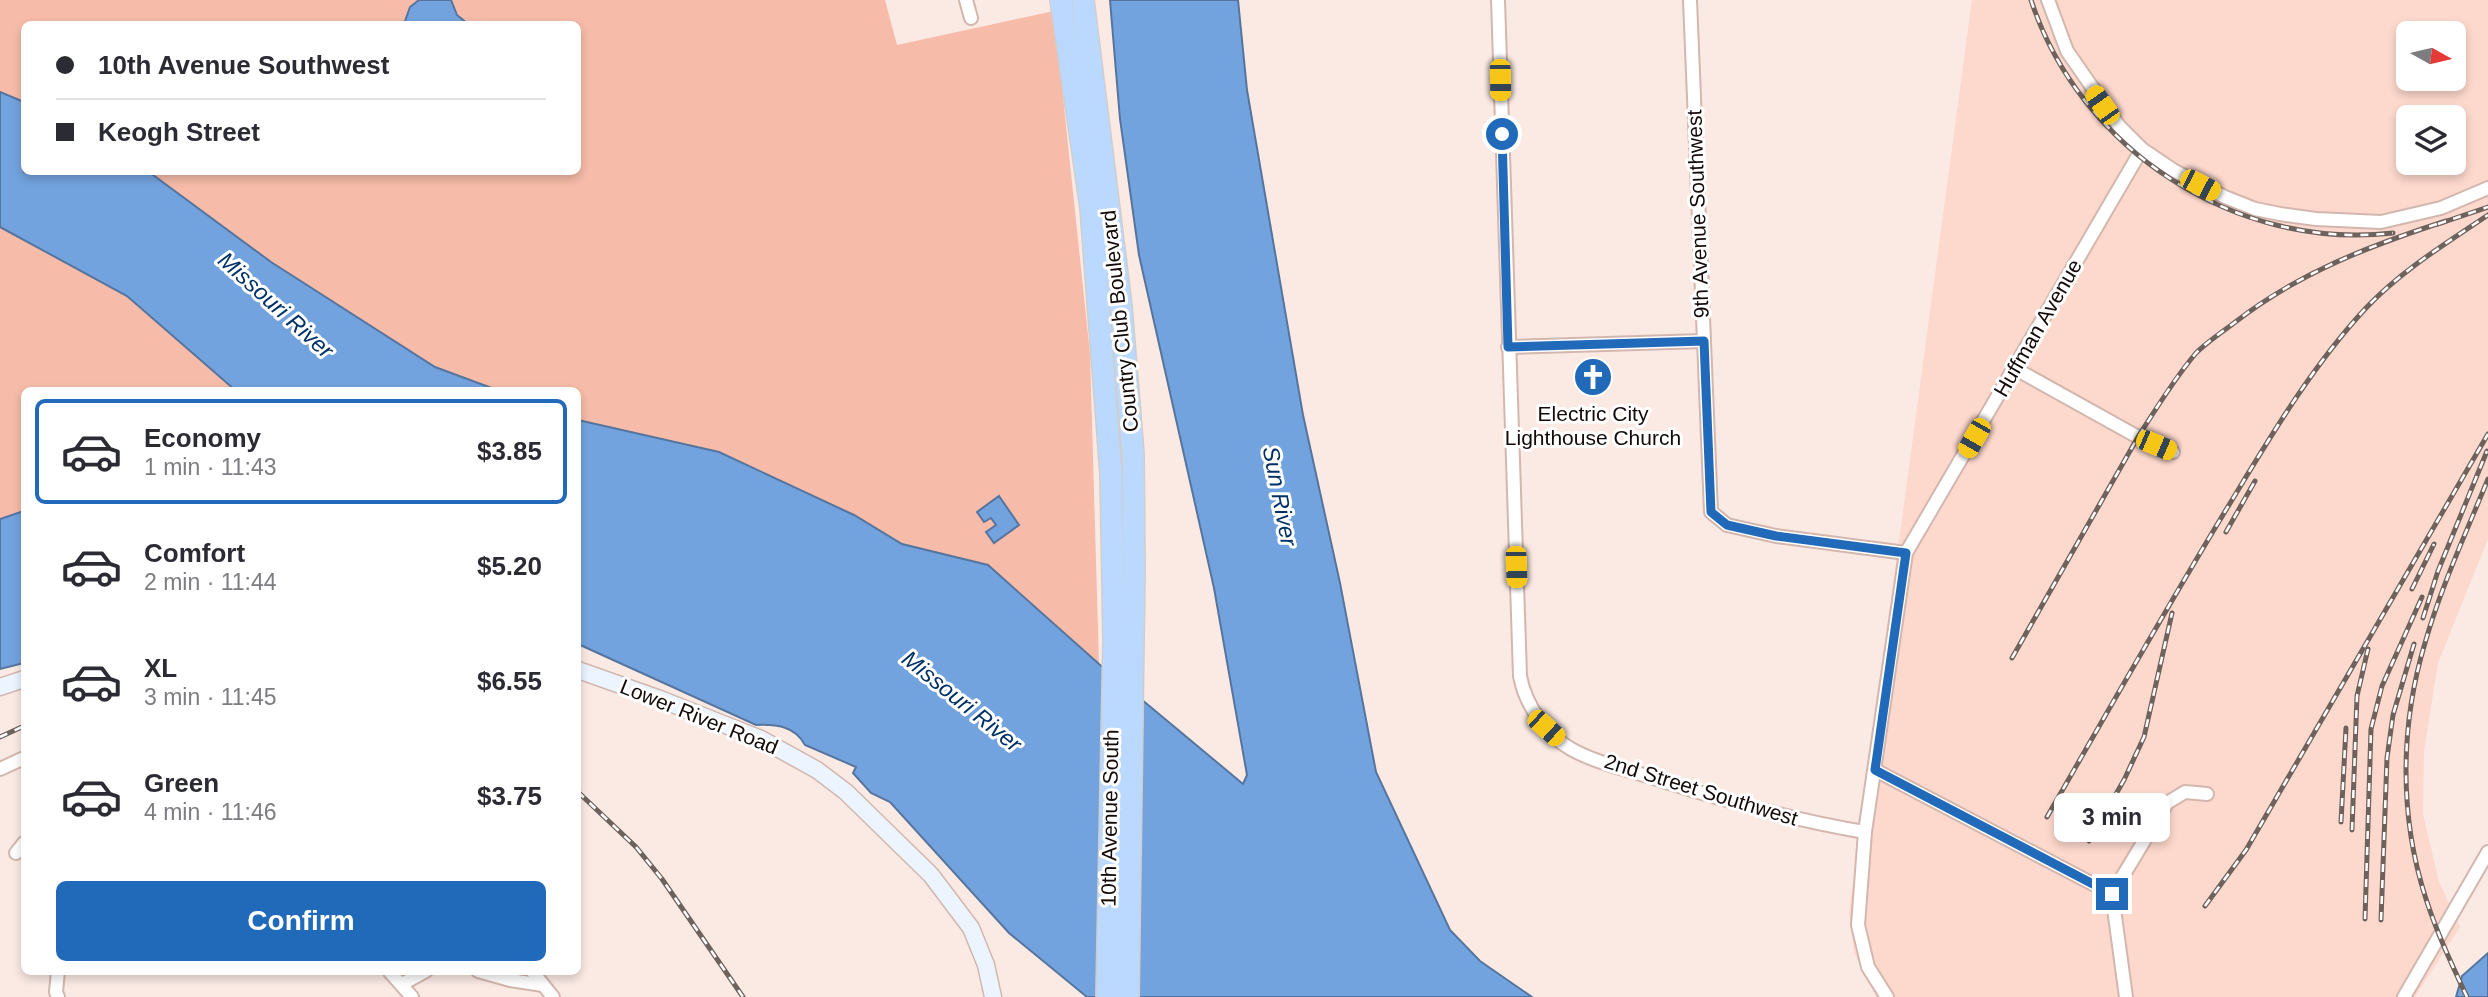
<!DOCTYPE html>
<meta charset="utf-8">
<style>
body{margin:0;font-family:Helvetica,sans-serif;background:#f7f7f7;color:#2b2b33;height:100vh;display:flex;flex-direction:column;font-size:26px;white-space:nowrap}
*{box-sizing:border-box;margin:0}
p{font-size:23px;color:#7c7c81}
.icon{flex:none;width:38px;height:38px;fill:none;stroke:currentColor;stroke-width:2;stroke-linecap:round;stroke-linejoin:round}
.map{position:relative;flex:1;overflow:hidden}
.details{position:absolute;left:21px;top:387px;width:560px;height:588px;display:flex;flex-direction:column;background:#fff;border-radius:10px;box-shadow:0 4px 10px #0003}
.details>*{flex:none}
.guide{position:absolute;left:21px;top:21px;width:560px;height:154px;border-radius:10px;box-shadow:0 4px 10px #0003;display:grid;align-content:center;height:154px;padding:0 35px;background:#fff}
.needle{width:46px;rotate:98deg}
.fabs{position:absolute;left:2396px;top:21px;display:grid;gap:14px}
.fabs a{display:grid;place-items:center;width:70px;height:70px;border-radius:10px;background:#fff;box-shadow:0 4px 10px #0003;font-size:35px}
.end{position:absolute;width:32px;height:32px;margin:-16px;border:9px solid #216aba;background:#fff;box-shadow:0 0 0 4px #fff}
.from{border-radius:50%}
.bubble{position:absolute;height:49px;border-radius:10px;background:#fff;box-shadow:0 4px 10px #0003;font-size:23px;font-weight:800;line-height:49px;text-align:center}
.car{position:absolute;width:21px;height:42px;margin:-21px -10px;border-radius:9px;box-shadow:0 0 5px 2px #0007;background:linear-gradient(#f5c518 24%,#345 0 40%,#f5c518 0 76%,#345 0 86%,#f5c518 0)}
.guide b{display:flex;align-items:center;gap:24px;height:66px;font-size:26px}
.guide b+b{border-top:2px solid #e1e1e2}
.guide i{width:18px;height:18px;background:#2b2b33}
ul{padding:12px 0 0;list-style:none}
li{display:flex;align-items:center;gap:21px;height:105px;margin:0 14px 10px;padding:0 21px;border:4px solid transparent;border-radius:10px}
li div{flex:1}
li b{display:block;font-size:26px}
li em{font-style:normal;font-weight:800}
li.on{border-color:#216aba}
li>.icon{width:63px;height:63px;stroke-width:1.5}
.cta{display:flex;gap:14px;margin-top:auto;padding:14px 35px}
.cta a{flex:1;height:80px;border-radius:10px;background:#216aba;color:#fff;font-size:28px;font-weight:800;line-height:80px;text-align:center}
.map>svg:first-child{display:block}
.built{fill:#fdd8cd;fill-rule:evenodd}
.green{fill:#f6bba9}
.water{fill:#73a3de;stroke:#56759e;stroke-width:2}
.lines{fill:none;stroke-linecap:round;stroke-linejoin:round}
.street-casing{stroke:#d3b7ae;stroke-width:16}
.secondary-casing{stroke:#d3b7ae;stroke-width:19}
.highway-casing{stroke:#d0cecd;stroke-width:24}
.street{stroke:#fff;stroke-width:12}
.secondary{stroke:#ebf4ff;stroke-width:16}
.highway{stroke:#bbd9fe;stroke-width:21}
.rail-casing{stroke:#6e625d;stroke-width:5}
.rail{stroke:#fff;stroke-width:2.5;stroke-dasharray:8;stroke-linecap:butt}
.route{stroke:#216aba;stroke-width:9}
.labels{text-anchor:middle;stroke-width:6;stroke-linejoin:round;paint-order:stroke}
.street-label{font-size:21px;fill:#130a07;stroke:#fff}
.poi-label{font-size:21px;fill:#130a07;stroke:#fff}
.water-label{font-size:23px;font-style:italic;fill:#003166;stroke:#fff}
</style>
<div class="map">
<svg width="2488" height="997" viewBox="0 0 2488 997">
<rect width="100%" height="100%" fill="#fbeae4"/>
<path class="built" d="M 1972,0 L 2488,0 L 2488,539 L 2438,663 L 2424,751 L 2423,814 L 2439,882 L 2460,927 L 2415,997 L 1876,997 L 1854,952 L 1849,912 ZM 2408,33 L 2454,33 L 2454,79 L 2408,79 ZM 2408,117 L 2454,117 L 2454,163 L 2408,163 Z"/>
<g class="green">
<polygon points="0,0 885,0 897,45 1054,11 1090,354 1099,664 988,565 902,544 854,515 719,452 578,420 578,390 497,390 435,367 271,262 149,172 578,172 578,24 24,24 24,102 0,92"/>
<polygon points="0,227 127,296 235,390 24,390 24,511 0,519"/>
</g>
<g class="water">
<polygon points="419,0 451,0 457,15 468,24 404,24 410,7"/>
<path d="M 1110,0 L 1238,0 L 1247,90 L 1303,415 L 1340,583 L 1376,772 L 1450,930 L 1480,961 L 1532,997 L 1087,997 L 1009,933 L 890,802 L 871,793 L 853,773 L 856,767 L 805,745 C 795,726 776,724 756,725 L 578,644 L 578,420 L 719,452 L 854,515 L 902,544 L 988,565 L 1099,664 L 1243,784 L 1247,775 L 1214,588 L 1139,255 L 1120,119 Z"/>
<polygon points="0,92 24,102 24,172 149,172 271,262 435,367 497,390 235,390 127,296 0,227"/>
<polygon points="999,496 1019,525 994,543 986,532 996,525 991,518 984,522 977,512"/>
<polygon points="24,511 24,663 0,669 0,519"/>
<polygon points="2488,953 2488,997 2456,997 2462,976"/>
</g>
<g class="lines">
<defs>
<g id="street">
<polyline points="966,0 971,18"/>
<path d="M 1498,0 L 1520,676 C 1525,704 1546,735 1571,749 C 1594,762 1622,768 1647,776 C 1718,799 1791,820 1865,832"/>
<polyline points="1690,0 1711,512 1727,525 1776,536 1906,553"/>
<polyline points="2048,0 2067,51 2119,126 2142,149 2173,170 2225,197 2255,209 2280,214 2316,219 2381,222 2441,208 2488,188"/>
<polyline points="1508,347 1704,341"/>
<polyline points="2014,368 2138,437 2173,452"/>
<polyline points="0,769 24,758"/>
<polyline points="1875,770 2112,894 2126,997"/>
<polyline points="16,853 24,843"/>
<polyline points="2112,894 2167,803 2185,792 2207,794"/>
<polyline points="58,971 56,992 58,997"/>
<polyline points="389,971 412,997"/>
<polyline points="478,971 510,980 543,985"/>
<polyline points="532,971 553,997"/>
<polyline points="402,984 426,971"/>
<polyline points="1887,997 1868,967 1858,925 1865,832 1906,553 2142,149"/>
<polyline points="2404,997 2488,852"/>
</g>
<g id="secondary">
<polyline points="578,670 660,699 761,739 817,770 846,792 931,875 971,928 986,965 993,997"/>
<polyline points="0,687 24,679"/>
</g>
<g id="highway">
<polyline points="1061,0 1091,208 1111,474 1114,639 1107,997"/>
<polyline points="1083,0 1121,306 1133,454 1134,569 1128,997"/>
</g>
</defs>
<use href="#street" class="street-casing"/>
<use href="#secondary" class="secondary-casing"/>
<use href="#highway" class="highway-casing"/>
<use href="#street" class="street"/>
<use href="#secondary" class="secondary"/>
<use href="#highway" class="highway"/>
<defs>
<g id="rail">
<path d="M 2031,0 C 2080,150 2236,251 2393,233"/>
<polyline points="2438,224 2488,207"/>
<polyline points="2226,532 2255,481"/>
<polyline points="2412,589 2434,544"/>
<polyline points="2423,618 2438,571 2487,451"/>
<path d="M 2012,658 L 2138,437 C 2156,409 2174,379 2196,353 C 2207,342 2222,332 2234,323 C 2298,273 2369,246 2446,221"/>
<polyline points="0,737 24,726"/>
<polyline points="578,792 636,847 662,879 743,997"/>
<path d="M 2047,817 C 2108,711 2168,605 2232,500 C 2272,434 2313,365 2366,308 C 2401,271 2445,244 2488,215"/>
<polyline points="2341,822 2346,728"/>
<polyline points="2352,830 2357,696 2368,649"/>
<polyline points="2089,841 2124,780 2144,737 2172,613"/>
<polyline points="2205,906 2246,850 2488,434"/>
<polyline points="2365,919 2371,729 2382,686 2422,597"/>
<polyline points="2381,920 2387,758 2393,715 2414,644"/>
<path d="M 2467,997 C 2452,965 2437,933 2426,899 C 2399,816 2400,726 2425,643 C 2441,587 2466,533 2488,479"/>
</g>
</defs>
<use href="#rail" class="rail-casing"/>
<use href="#rail" class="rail"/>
</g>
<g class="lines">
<polyline class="route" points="1502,134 1508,347 1704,341 1711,512 1727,525 1776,536 1906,553 1875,770 2112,894"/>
</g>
<defs>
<symbol id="church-disc" viewBox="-11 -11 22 22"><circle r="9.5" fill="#216aba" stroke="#fff"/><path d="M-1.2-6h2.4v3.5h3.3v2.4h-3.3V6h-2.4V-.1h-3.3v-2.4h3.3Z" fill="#fff"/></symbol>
</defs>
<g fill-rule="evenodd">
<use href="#church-disc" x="1571" y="355" width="44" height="44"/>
</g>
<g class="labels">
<g class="street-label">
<text transform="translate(1698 214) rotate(-92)" y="7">9th Avenue Southwest</text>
<text transform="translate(1120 321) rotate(-96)" y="7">Country Club Boulevard</text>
<text transform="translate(2038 328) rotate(-60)" y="7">Huffman Avenue</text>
<text transform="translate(699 717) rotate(22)" y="7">Lower River Road</text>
<text transform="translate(1701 790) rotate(17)" y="7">2nd Street Southwest</text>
<text transform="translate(1110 818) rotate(-89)" y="7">10th Avenue South</text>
</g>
<g class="poi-label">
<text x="1593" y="421">Electric City<tspan x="1593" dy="24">Lighthouse Church</tspan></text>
</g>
<g class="water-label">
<text transform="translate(276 305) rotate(42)" y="8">Missouri River</text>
<text transform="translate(1280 496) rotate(79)" y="8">Sun River</text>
<text transform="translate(962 701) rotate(39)" y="8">Missouri River</text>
</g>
</g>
</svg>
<div class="fabs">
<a><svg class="needle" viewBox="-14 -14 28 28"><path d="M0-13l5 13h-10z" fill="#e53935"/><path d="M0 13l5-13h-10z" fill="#7c7c81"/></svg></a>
<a><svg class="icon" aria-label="layers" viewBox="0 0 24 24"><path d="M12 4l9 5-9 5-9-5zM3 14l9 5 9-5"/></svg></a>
</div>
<i class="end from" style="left:1502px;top:134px"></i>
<i class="end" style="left:2112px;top:894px"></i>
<div class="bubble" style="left:2054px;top:793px;width:116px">3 min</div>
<i class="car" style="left:1500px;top:80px;rotate:179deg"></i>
<i class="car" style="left:2102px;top:105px;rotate:325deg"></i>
<i class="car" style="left:2200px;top:185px;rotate:117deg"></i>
<i class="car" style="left:1974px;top:438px;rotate:210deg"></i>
<i class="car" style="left:2156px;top:445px;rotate:113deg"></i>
<i class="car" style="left:1516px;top:567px;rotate:178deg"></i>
<i class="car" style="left:1546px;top:728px;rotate:132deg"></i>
<div class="guide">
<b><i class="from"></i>10th Avenue Southwest</b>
<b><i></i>Keogh Street</b>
</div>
<section class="details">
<ul>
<li class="on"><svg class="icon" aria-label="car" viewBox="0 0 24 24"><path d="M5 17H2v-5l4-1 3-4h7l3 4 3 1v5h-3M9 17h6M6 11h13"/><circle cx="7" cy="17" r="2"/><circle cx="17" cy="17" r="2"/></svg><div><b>Economy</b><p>1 min · 11:43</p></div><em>$3.85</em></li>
<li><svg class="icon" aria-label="car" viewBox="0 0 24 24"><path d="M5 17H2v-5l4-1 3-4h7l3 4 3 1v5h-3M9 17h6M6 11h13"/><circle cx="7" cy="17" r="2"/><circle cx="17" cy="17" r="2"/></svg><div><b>Comfort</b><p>2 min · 11:44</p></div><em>$5.20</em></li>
<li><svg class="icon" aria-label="car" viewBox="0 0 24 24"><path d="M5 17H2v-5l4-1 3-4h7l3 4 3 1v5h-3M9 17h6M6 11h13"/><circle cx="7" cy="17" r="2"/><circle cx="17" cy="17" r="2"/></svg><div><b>XL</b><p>3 min · 11:45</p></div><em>$6.55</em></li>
<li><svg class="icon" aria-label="car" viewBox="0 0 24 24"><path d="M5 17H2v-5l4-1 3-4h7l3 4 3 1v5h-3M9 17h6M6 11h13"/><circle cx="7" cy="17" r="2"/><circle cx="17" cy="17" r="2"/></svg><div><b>Green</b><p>4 min · 11:46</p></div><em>$3.75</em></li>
</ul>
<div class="cta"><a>Confirm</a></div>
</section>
</div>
